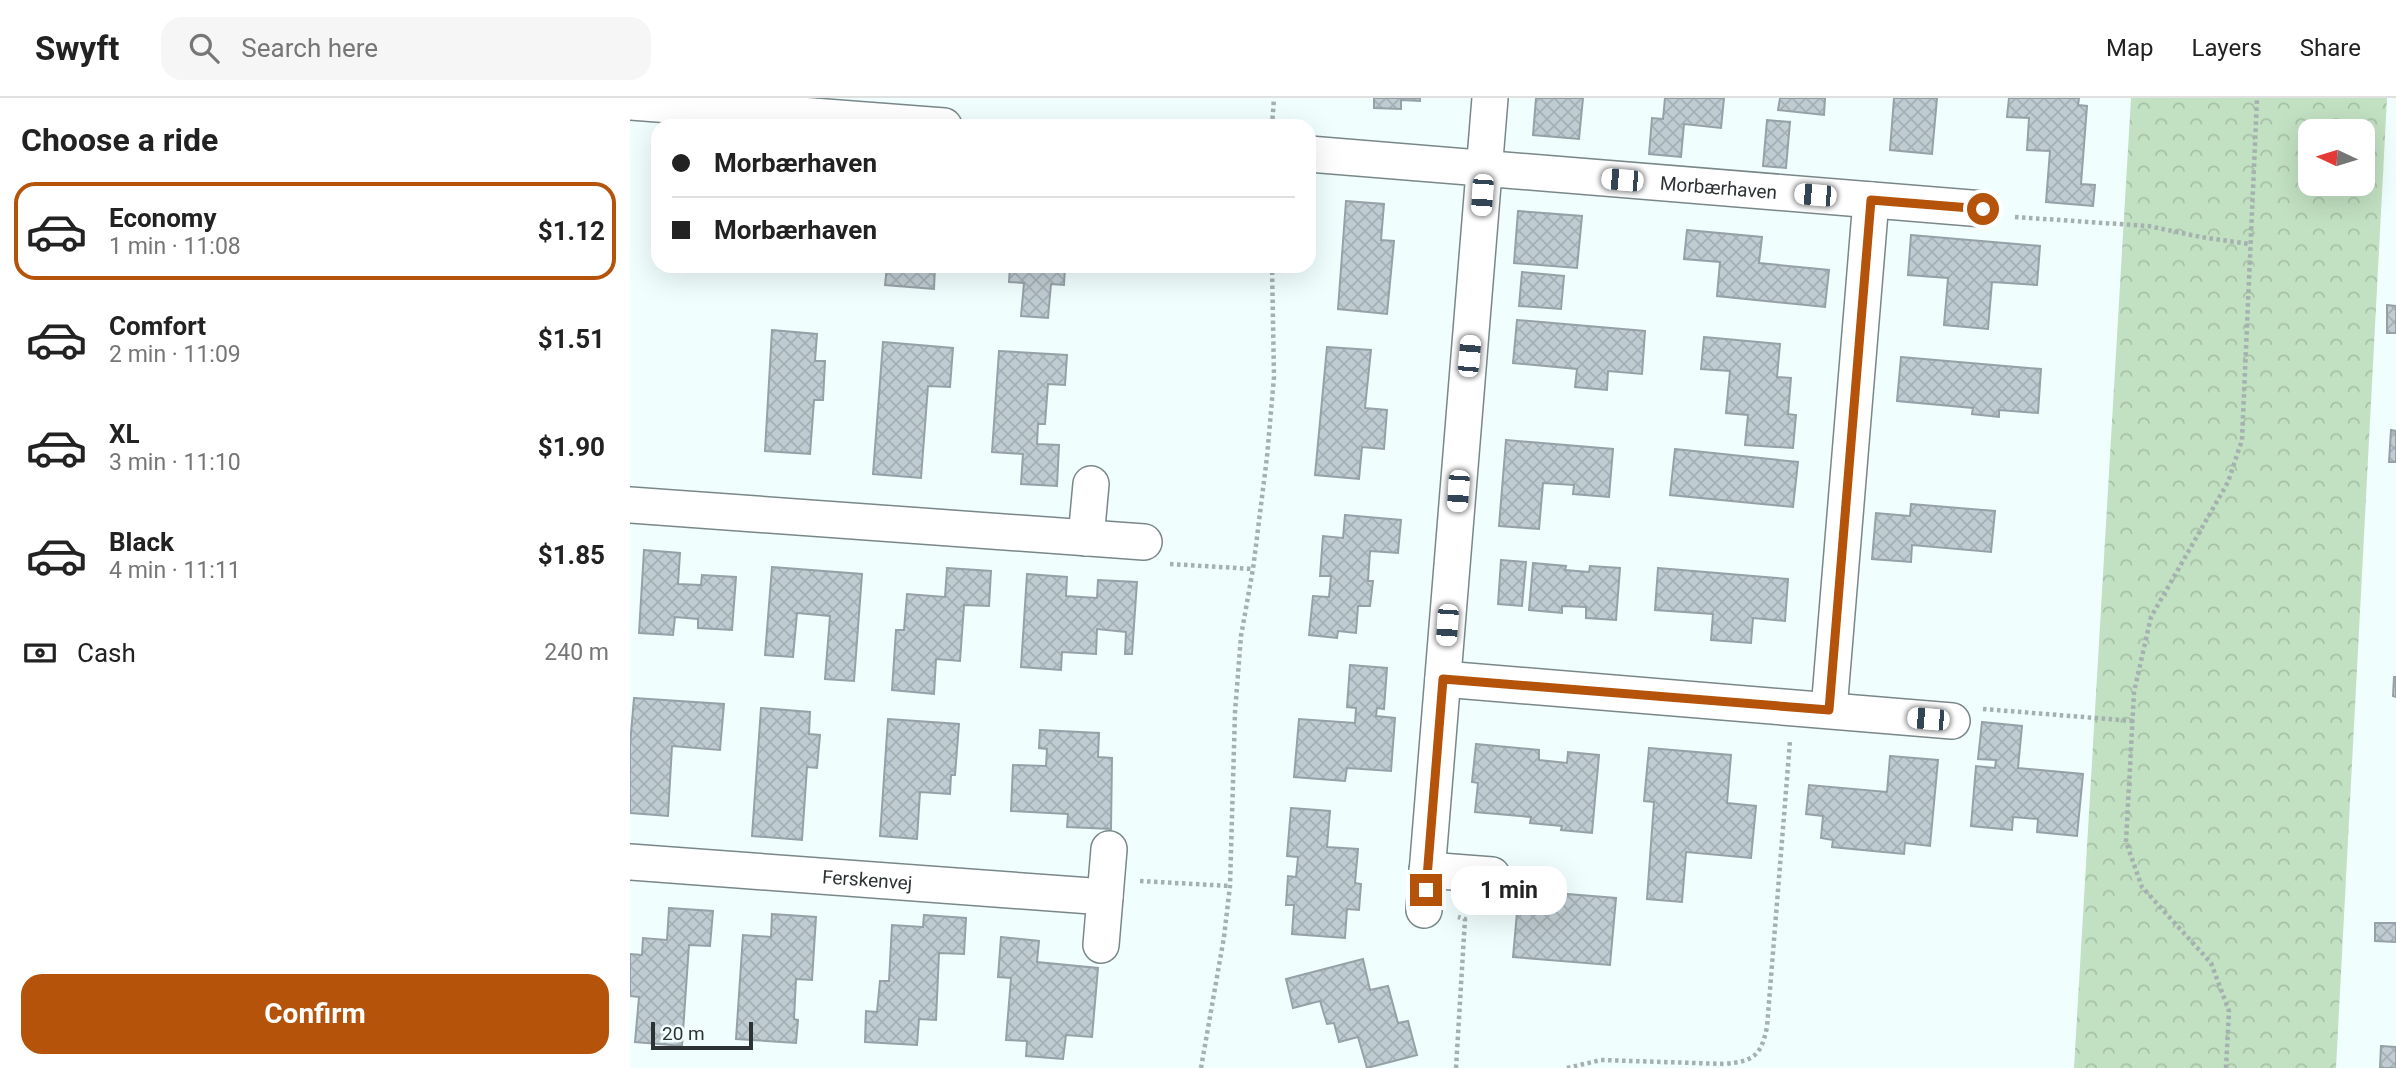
<!DOCTYPE html>
<meta charset="utf-8">
<style>
body{margin:0;font-family:Roboto,sans-serif;background:#f6f6f6;color:#222;height:100vh;display:flex;flex-direction:column;font-size:26px;white-space:nowrap}
*{box-sizing:border-box;margin:0}
p{font-size:23px;color:#767676}
.icon{flex:none;width:38px;height:38px;fill:none;stroke:currentColor;stroke-width:2;stroke-linecap:round;stroke-linejoin:round}
.map{position:relative;flex:1;overflow:hidden}
.panel{display:flex;flex-direction:column;background:#fff;width:630px}
.panel>*{flex:none}
.hud{position:absolute;left:21px;top:21px;width:665px;height:154px;border-radius:21px;box-shadow:0 7px 28px #0002;display:grid;align-content:center;height:154px;padding:0 21px;background:#fff}
.needle{width:46px;rotate:274deg}
.tools{position:absolute;left:1668px;top:21px;display:grid;gap:14px}
.tools a{display:grid;place-items:center;width:77px;height:77px;border-radius:14px;background:#fff;box-shadow:0 7px 28px #0002;font-size:35px}
.scale{position:absolute;left:21px;bottom:18px;width:102px;box-sizing:border-box;padding-left:7px;border:4px solid #2d3334;border-top:0;font-size:19px;line-height:24px;white-space:nowrap;color:#2d3334;-webkit-text-stroke:5px #f1fefe;paint-order:stroke}
.end{position:absolute;width:32px;height:32px;margin:-16px;border:9px solid #b45309;background:#fff;box-shadow:0 0 0 4px #fff}
.from{border-radius:50%}
.bubble{position:absolute;height:49px;border-radius:21px;background:#fff;box-shadow:0 7px 28px #0002;font-size:23px;font-weight:700;line-height:49px;text-align:center}
.car{position:absolute;width:21px;height:42px;margin:-21px -10px;border-radius:9px;box-shadow:0 0 5px 2px #0007;background:linear-gradient(#fff 24%,#345 0 40%,#fff 0 76%,#345 0 86%,#fff 0)}
.hud b{display:flex;align-items:center;gap:24px;height:66px;font-size:26px}
.hud b+b{border-top:2px solid #e0e0e0}
.hud i{width:18px;height:18px;background:#222}
ul{padding:0;list-style:none}
li{display:flex;align-items:center;gap:21px;height:98px;margin:0 14px 10px;padding:0 7px;border:4px solid transparent;border-radius:21px}
li div{flex:1}
li b{display:block;font-size:26px}
li em{font-style:normal;font-weight:700}
li.on{border-color:#b45309}
li>.icon{width:63px;height:63px;stroke-width:1.5}
h2{padding:0 21px;font-size:32px;line-height:84px}
.pay{display:flex;align-items:center;gap:18px;height:77px;padding:0 21px;font-size:26px}
.pay p{margin-inline-start:auto}
.button{display:flex;gap:14px;margin-top:auto;padding:14px 21px}
.button a{flex:1;height:80px;border-radius:21px;background:#b45309;color:#fff;font-size:28px;font-weight:700;line-height:80px;text-align:center}
header{display:flex;align-items:center;gap:42px;box-sizing:border-box;height:98px;padding:0 35px;background:#fff;border-bottom:2px solid #e0e0e0}
header strong{font-size:33px}
nav{display:flex;gap:38px;margin-inline-start:auto;font-size:24px}
.search{width:490px;height:63px;background:#f6f6f6;display:flex;align-items:center;gap:18px;box-sizing:border-box;padding:0 24px;border-radius:21px;color:#767676;font-size:26px}
main{display:flex;flex:1;min-height:0}
.map>svg:first-child{display:block}
.forest{fill:url(#forest-crowns);fill-rule:evenodd}
.building{fill:url(#building-cross-hatch);stroke:#95a1a7;stroke-width:2}
.lines{fill:none;stroke-linecap:round;stroke-linejoin:round}
.minor-casing{stroke:#798788;stroke-width:38}
.path{stroke:#a5b0b0;stroke-width:4.5;stroke-dasharray:3.5 3.5;stroke-linecap:butt}
.minor{stroke:#fff;stroke-width:35}
.route{stroke:#b45309;stroke-width:9}
.labels{text-anchor:middle;stroke-width:5;stroke-linejoin:round;paint-order:stroke}
.street-label{font-size:19px;fill:#2d3334;stroke:#f1fefe}
</style>
<header>
<strong>Swyft</strong>
<div class="search"><svg class="icon" aria-label="search" viewBox="0 0 24 24"><circle cx="10" cy="10" r="6"/><path d="M15 15l6 6"/></svg>Search here</div>
<nav><a>Map</a><a>Layers</a><a>Share</a></nav>
</header>
<main>
<section class="panel">
<h2>Choose a ride</h2>
<ul>
<li class="on"><svg class="icon" aria-label="car" viewBox="0 0 24 24"><path d="M5 17H2v-5l4-1 3-4h7l3 4 3 1v5h-3M9 17h6M6 11h13"/><circle cx="7" cy="17" r="2"/><circle cx="17" cy="17" r="2"/></svg><div><b>Economy</b><p>1 min · 11:08</p></div><em>$1.12</em></li>
<li><svg class="icon" aria-label="car" viewBox="0 0 24 24"><path d="M5 17H2v-5l4-1 3-4h7l3 4 3 1v5h-3M9 17h6M6 11h13"/><circle cx="7" cy="17" r="2"/><circle cx="17" cy="17" r="2"/></svg><div><b>Comfort</b><p>2 min · 11:09</p></div><em>$1.51</em></li>
<li><svg class="icon" aria-label="car" viewBox="0 0 24 24"><path d="M5 17H2v-5l4-1 3-4h7l3 4 3 1v5h-3M9 17h6M6 11h13"/><circle cx="7" cy="17" r="2"/><circle cx="17" cy="17" r="2"/></svg><div><b>XL</b><p>3 min · 11:10</p></div><em>$1.90</em></li>
<li><svg class="icon" aria-label="car" viewBox="0 0 24 24"><path d="M5 17H2v-5l4-1 3-4h7l3 4 3 1v5h-3M9 17h6M6 11h13"/><circle cx="7" cy="17" r="2"/><circle cx="17" cy="17" r="2"/></svg><div><b>Black</b><p>4 min · 11:11</p></div><em>$1.85</em></li>
</ul>
<div class="pay"><svg class="icon" aria-label="cash" viewBox="0 0 24 24"><path d="M3 7h18v10H3z"/><circle cx="12" cy="12" r="2"/></svg>Cash<p>240 m</p></div>
<div class="button"><a>Confirm</a></div>
</section>
<div class="map">
<svg width="1766" height="970" viewBox="0 0 1766 970">
<defs>
<pattern id="forest-crowns" width="20" height="18" patternUnits="userSpaceOnUse" patternTransform="scale(1.75)"><rect width="20" height="18" fill="#c2e0c2"/><path d="M2 6a3 3 0 1 1 6 0M12 15a3 3 0 1 1 6 0" fill="none" stroke="#a7c1a7"/></pattern>
<pattern id="building-cross-hatch" width="8" height="8" patternUnits="userSpaceOnUse" patternTransform="scale(1.75)"><rect width="8" height="8" fill="#bfccd2"/><path d="M0 0l8 8M0 8l8-8" fill="none" stroke="#a4b0b5"/></pattern>
</defs>
<rect width="100%" height="100%" fill="#f1fefe"/>
<path class="forest" d="M 1501,0 L 1757,0 L 1706,970 L 1444,970 ZM 1680,33 L 1732,33 L 1732,86 L 1680,86 Z"/>
<g class="building">
<polygon points="744,0 790,0 790,3 771,2 771,11 744,10"/>
<polygon points="906,0 953,0 949,41 903,37"/>
<polygon points="1035,0 1094,0 1091,30 1054,26 1051,59 1019,56 1022,20 1033,21"/>
<polygon points="1150,0 1195,0 1194,17 1148,12"/>
<polygon points="1264,0 1307,0 1302,56 1260,52"/>
<polygon points="1379,0 1449,0 1448,7 1457,8 1451,86 1465,87 1463,108 1416,104 1420,53 1397,52 1399,20 1377,19"/>
<polygon points="1137,22 1160,24 1156,70 1133,68"/>
<polygon points="716,103 754,106 751,142 764,143 757,216 708,211"/>
<polygon points="888,113 952,118 947,170 884,165"/>
<polygon points="1057,132 1132,139 1129,165 1199,172 1195,209 1087,198 1090,164 1054,161"/>
<polygon points="1281,137 1410,148 1407,187 1362,184 1358,231 1314,227 1318,180 1278,177"/>
<polygon points="40,168 83,168 83,172"/>
<polygon points="257,168 305,168 304,191 255,187"/>
<polygon points="380,168 435,168 434,187 421,186 418,220 391,218 394,185 379,184"/>
<polygon points="892,174 934,178 931,211 889,208"/>
<polygon points="1757,207 1766,208 1766,235 1757,235"/>
<polygon points="887,222 1015,233 1012,276 978,273 977,292 945,289 947,271 883,265"/>
<polygon points="142,232 187,236 185,263 195,263 193,302 184,302 180,356 135,353"/>
<polygon points="1074,239 1150,246 1147,279 1161,280 1158,316 1166,317 1163,350 1115,347 1118,317 1096,315 1100,273 1071,271"/>
<polygon points="253,244 323,250 320,289 298,288 291,380 243,376"/>
<polygon points="697,249 741,252 735,310 757,312 754,351 732,349 729,381 685,377"/>
<polygon points="369,253 437,257 435,287 418,286 415,326 408,326 407,346 429,347 427,388 391,386 393,356 362,354"/>
<polygon points="1271,259 1411,271 1408,315 1369,312 1369,319 1342,316 1343,310 1267,303"/>
<polygon points="1761,332 1766,333 1766,364 1759,364"/>
<polygon points="876,342 983,351 979,399 943,396 944,387 913,385 909,431 869,428"/>
<polygon points="1045,351 1168,364 1163,409 1040,397"/>
<polygon points="1281,406 1365,413 1361,454 1282,447 1281,464 1242,461 1246,415 1280,418"/>
<polygon points="715,417 771,422 768,455 740,453 738,483 743,483 740,508 728,508 726,535 708,533 707,540 679,537 683,498 699,499 701,478 690,478 693,438 713,440"/>
<polygon points="14,452 50,455 48,486 71,487 72,477 106,479 102,532 68,530 68,521 45,519 43,537 9,535"/>
<polygon points="871,462 896,464 892,508 868,506"/>
<polygon points="903,465 936,468 935,472 959,474 960,468 990,470 986,522 956,520 956,509 932,508 932,515 899,512"/>
<polygon points="142,469 232,476 224,583 195,581 200,518 167,515 163,559 135,557"/>
<polygon points="317,470 361,473 359,508 334,507 330,563 306,561 304,596 262,592 266,532 274,532 277,496 315,499"/>
<polygon points="1028,470 1158,481 1155,523 1123,520 1121,545 1081,542 1083,516 1025,512"/>
<polygon points="397,476 437,479 436,498 467,500 468,482 507,484 502,556 495,556 496,534 467,531 466,556 432,554 431,572 391,569"/>
<polygon points="720,567 757,570 754,611 747,610 746,618 765,620 761,673 717,670 715,683 664,679 669,621 725,625 726,610 717,609"/>
<polygon points="1764,579 1766,579 1766,599 1763,598"/>
<polygon points="4,600 94,606 90,652 42,648 38,718 0,715 0,647"/>
<polygon points="131,610 180,614 179,636 190,637 187,670 177,669 172,742 122,738"/>
<polygon points="258,621 329,626 325,677 321,677 320,696 290,694 287,741 250,738"/>
<polygon points="1352,624 1392,628 1388,670 1453,676 1447,738 1407,734 1408,721 1383,719 1382,732 1341,728 1346,668 1365,670 1366,662 1348,661"/>
<polygon points="410,632 469,635 468,659 482,660 481,731 437,729 438,716 381,713 383,667 416,668 417,651 409,650"/>
<polygon points="846,646 909,652 909,662 937,665 938,654 969,657 962,735 931,732 932,728 900,725 901,719 845,714 848,685 842,684"/>
<polygon points="1019,650 1101,657 1097,705 1126,708 1121,760 1056,754 1052,804 1017,801 1024,704 1014,703"/>
<polygon points="1260,658 1308,662 1300,748 1275,745 1274,756 1202,749 1203,742 1191,740 1193,718 1176,716 1179,687 1257,694"/>
<polygon points="661,710 700,713 697,749 728,751 725,785 731,786 729,812 717,811 715,840 662,836 664,807 656,807 658,778 666,779 668,759 657,758"/>
<polygon points="889,792 986,800 980,867 883,859"/>
<polygon points="39,810 83,813 80,848 59,847 52,948 5,944 9,899 0,898 0,856 12,857 13,840 37,842"/>
<polygon points="142,816 186,819 182,882 166,881 164,921 168,922 166,945 106,941 113,837 141,839"/>
<polygon points="294,817 336,820 334,856 309,855 306,922 289,921 287,947 235,944 236,913 247,914 250,883 259,883 262,827 293,829"/>
<polygon points="1745,825 1766,825 1766,844 1745,843"/>
<polygon points="371,839 409,843 407,864 468,870 462,939 436,937 433,961 396,958 397,943 376,942 381,880 368,879"/>
<polygon points="733,861 740,892 758,888 768,925 778,923 787,957 737,970 728,939 709,944 704,925 697,926 690,903 663,910 656,881"/>
<polygon points="1751,948 1766,949 1766,970 1750,970"/>
</g>
<g class="lines">
<defs>
<g id="minor">
<polyline points="0,4 314,28"/>
<path id="s1" d="M 679,56 L 1353,111"/>
<polyline points="0,407 514,444"/>
<polyline points="456,440 461,386"/>
<polyline points="813,581 1322,623"/>
<polyline points="1199,612 1241,102"/>
<path id="s2" d="M 0,764 L 475,799 L 471,847"/>
<polyline points="797,772 862,777"/>
<polyline points="475,799 479,751"/>
<polyline points="794,812 860,0"/>
</g>
</defs>
<use href="#minor" class="minor-casing"/>
<g class="path">
<polyline points="642,28 644,0"/>
<polyline points="1385,119 1518,128 1571,139 1620,146"/>
<polyline points="540,466 623,471"/>
<polyline points="1353,611 1503,623"/>
<polyline points="510,783 600,788"/>
<polyline points="571,970 594,839 600,788 605,614 611,538 623,471 637,359 644,279 642,168"/>
<polyline points="826,970 835,821 828,819"/>
<path d="M 937,970 L 971,962 L 1095,966 C 1124,963 1131,958 1137,929 L 1160,643"/>
<polyline points="1596,970 1599,913 1581,865 1512,789 1496,744 1504,594 1521,519 1598,384 1612,342 1627,0"/>
</g>
<use href="#minor" class="minor"/>
</g>
<g class="lines">
<polyline class="route" points="796,792 813,581 1199,612 1241,102 1353,111"/>
</g>
<g class="labels">
<g class="street-label">
<text dy="7" stroke="none"><textPath href="#s1" startOffset="411">Morbærhaven</textPath></text>
<text dy="7" stroke="none"><textPath href="#s2" startOffset="238">Ferskenvej</textPath></text>
</g>
</g>
</svg>
<div class="tools">
<a><svg class="needle" viewBox="-14 -14 28 28"><path d="M0-13l5 13h-10z" fill="#e53935"/><path d="M0 13l5-13h-10z" fill="#767676"/></svg></a>
</div>
<div class="scale">20 m</div>
<i class="end from" style="left:1353px;top:111px"></i>
<i class="end" style="left:796px;top:792px"></i>
<div class="bubble" style="left:821px;top:768px;width:116px">1 min</div>
<i class="car" style="left:992px;top:82px;rotate:275deg"></i>
<i class="car" style="left:852px;top:97px;rotate:184deg"></i>
<i class="car" style="left:1185px;top:97px;rotate:275deg"></i>
<i class="car" style="left:839px;top:258px;rotate:5deg"></i>
<i class="car" style="left:828px;top:393px;rotate:184deg"></i>
<i class="car" style="left:817px;top:527px;rotate:184deg"></i>
<i class="car" style="left:1298px;top:621px;rotate:275deg"></i>
<div class="hud">
<b><i class="from"></i>Morbærhaven</b>
<b><i></i>Morbærhaven</b>
</div>
</div>
</main>
